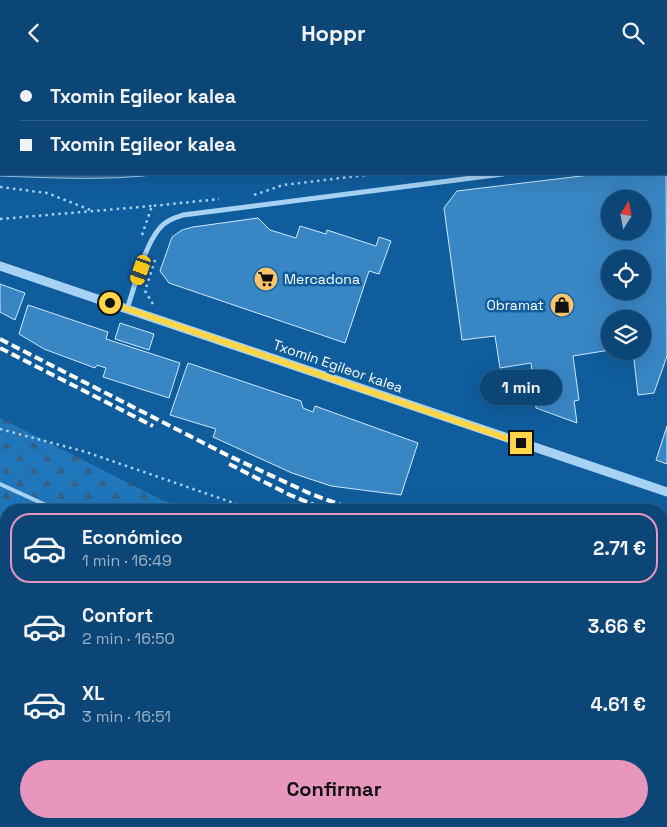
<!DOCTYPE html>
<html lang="es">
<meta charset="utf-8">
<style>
body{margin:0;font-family:"Space Grotesk",sans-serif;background:#154d7b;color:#f1f3f6;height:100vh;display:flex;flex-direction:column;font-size:19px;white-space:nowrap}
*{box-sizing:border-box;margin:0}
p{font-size:16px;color:#9ab1c5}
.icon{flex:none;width:28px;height:28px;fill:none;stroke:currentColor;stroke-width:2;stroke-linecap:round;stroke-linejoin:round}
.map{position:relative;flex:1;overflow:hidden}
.side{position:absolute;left:0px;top:439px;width:668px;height:324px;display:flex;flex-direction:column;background:#0c4676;border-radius:20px 20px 0 0;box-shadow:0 5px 20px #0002,0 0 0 1px #2c5e88}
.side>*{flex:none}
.guide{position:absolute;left:0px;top:0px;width:668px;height:110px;box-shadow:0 5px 20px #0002,0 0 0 1px #2c5e88;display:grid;align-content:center;height:110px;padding:0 20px;background:#0c4676}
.needle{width:32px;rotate:11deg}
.controls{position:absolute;left:601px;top:125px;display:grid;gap:10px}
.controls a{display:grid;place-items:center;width:50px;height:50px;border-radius:50%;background:#0c4676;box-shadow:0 5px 20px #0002,0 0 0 1px #2c5e88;font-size:25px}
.end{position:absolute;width:22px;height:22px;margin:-11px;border:6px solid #ffd54a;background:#111;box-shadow:0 0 0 2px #111}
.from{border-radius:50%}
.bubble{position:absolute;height:35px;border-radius:18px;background:#0c4676;box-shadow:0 5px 20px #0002,0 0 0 1px #2c5e88;font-size:16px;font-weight:700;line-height:35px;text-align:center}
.car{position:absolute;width:15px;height:30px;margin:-15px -8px;border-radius:6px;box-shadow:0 0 4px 1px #0007;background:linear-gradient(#f5c518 24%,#345 0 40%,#f5c518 0 76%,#345 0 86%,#f5c518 0)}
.guide b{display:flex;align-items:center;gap:18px;height:48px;font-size:19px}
.guide b+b{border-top:1px solid #2c5e88}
.guide i{width:12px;height:12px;background:#f1f3f6}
ul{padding:9px 0 0;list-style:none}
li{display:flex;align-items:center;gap:15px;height:70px;margin:0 10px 8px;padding:0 10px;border:2px solid transparent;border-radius:20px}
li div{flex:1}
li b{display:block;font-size:19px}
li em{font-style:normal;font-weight:700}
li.selected{border-color:#e797bd}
li>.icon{width:45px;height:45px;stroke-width:1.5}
.button{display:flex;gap:10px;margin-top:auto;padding:10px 20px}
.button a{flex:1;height:58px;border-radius:30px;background:#e797bd;color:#111;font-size:20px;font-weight:700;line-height:58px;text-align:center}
header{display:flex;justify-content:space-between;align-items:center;height:65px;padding:0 20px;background:#0c4676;font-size:22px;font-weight:700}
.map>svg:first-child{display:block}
.forest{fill:url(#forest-firs)}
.water{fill:#3c72a0;stroke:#97cff8}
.building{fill:#3986c5;stroke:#cee9fe;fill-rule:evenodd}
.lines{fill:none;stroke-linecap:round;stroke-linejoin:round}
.path{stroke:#a5d2f5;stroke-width:2.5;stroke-dasharray:2.5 4;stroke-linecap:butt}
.service{stroke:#a5d2f5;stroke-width:4}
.minor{stroke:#a5d2f5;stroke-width:5}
.tertiary{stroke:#a5d2f5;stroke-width:9}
.rail{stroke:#fff;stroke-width:4;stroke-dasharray:9 4;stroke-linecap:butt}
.route{stroke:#ffd54a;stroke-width:6}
.labels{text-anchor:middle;stroke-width:5;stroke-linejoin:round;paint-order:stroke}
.poi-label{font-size:14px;fill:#fff;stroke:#105d9d;text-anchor:start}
.street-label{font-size:14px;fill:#fff;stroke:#105d9d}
</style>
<header><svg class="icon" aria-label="back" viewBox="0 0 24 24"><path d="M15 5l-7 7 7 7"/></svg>Hoppr<svg class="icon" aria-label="search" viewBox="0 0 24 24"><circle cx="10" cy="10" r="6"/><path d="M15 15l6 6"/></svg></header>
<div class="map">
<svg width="667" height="762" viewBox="0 0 667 762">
<defs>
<pattern id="forest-firs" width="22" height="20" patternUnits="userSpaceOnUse" patternTransform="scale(1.25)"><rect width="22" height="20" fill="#1f76bb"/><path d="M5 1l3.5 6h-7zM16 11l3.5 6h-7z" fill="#366184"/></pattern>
</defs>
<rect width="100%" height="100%" fill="#105d9d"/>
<polygon class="forest" points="0,353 164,436 201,445 6,445 6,756 473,756 479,762 0,762"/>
<path class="water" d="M 0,17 L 1,109 L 161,109 C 108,116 54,113 0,111 Z"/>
<g class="building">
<polygon points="286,0 344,0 285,1"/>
<path d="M 666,100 L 667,291 L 654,328 L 638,330 L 633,286 L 642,286 L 642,254 L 610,254 L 610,285 L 573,291 L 579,335 L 574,336 L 577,358 L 536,343 L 531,298 L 500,303 L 495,271 L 462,275 L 444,143 L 457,126 L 598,109 L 666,109 ZM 610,134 L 642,134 L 642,166 L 610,166 ZM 610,194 L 642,194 L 642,226 L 610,226 Z"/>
<polygon points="258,153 270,165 296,173 300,161 326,169 327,165 376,181 379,172 391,176 379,209 369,206 345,278 169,218 160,206 172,172 182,165 193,162"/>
<polygon points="0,219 25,228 15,255 0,247"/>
<polygon points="28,240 108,267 106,274 180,298 169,333 103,312 106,303 97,300 95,303 44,284 19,269"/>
<polygon points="120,258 154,269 149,285 115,274"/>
<polygon points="188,298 301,336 303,343 313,347 315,341 418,378 401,430 331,421 292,408 213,372 216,364 170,350"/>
<polygon points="667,361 667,399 656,395"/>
<polygon points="0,528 6,532 6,551 0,546"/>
<polygon points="0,569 6,573 6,594 0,589"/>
<polygon points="667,570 667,762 604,762 598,756 661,756 661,576"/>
<polygon points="211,756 250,756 251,757 248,762 219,762"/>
<polygon points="527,756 560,756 566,762 521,762"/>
</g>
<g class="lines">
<g class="path">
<polyline points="0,122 47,128 93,146"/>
<polyline points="254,130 283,120 375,109"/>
<polyline points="0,154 152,141"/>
<polyline points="142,170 152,141 219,134"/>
<polyline points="153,239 145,226 155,195"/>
<polyline points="0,364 86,387 254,445"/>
<polyline points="661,533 667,534"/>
</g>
<g class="service">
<polyline points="0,419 57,445"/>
<polyline points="0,559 6,563"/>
<polyline points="0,627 2,630 0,637"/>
<polyline points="123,756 129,762"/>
<polyline points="267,756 275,762"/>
<polyline points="433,756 440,762"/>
</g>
<g class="minor">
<polyline points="137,0 143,1"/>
<polyline points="267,1 268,0"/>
<polyline points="666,88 667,87"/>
<path d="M 127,244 C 135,221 144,182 159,164 C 165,156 174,153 183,150 L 503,109"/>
</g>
<polyline class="tertiary" points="0,201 667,427"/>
<g class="rail">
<polyline points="0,274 227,390 311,429 355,445"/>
<polyline points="0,283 153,361"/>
<polyline points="229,399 290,430 326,445"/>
<polyline points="661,499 667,500"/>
</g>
</g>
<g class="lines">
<polyline class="route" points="110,238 521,378"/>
</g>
<defs>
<symbol id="supermarket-disc" viewBox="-11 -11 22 22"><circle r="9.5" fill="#ffc469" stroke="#105d9d"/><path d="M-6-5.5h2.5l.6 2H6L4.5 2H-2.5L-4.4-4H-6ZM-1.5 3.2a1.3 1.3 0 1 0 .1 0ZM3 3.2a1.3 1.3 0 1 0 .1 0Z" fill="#111"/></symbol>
<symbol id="shop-disc" viewBox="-11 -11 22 22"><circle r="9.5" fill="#ffc469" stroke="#105d9d"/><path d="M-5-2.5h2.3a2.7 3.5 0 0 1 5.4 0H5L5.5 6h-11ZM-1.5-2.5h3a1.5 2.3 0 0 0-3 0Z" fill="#111"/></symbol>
</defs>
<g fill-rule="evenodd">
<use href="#supermarket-disc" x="252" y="200" width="28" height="28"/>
<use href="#shop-disc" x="548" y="226" width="28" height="28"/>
</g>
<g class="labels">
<g class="poi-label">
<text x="284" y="219">Mercadona</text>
<text x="544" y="245" text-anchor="end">Obramat</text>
</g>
<g class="street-label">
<text transform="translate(338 301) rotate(19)" y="5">Txomin Egileor kalea</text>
</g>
</g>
</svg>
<div class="controls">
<a><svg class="needle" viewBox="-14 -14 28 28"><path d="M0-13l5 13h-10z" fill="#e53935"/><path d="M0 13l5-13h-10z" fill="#9ab1c5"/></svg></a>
<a><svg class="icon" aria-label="locate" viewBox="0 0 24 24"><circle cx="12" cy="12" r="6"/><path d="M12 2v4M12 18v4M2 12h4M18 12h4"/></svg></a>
<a><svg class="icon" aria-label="layers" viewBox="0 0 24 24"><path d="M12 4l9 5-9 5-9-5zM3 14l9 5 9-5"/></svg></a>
</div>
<i class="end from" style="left:110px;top:238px"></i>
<i class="end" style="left:521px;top:378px"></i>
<div class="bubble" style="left:480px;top:305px;width:82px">1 min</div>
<i class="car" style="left:141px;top:205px;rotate:199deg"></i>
<div class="guide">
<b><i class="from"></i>Txomin Egileor kalea</b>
<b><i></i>Txomin Egileor kalea</b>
</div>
<section class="side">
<ul>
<li class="selected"><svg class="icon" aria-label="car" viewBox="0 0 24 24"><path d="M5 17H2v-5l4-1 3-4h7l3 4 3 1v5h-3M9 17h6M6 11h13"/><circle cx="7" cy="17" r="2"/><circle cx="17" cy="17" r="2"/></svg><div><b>Económico</b><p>1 min · 16:49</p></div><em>2.71 €</em></li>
<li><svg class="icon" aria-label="car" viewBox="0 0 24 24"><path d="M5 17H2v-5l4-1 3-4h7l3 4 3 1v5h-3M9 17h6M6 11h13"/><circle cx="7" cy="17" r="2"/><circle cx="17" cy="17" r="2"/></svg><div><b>Confort</b><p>2 min · 16:50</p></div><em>3.66 €</em></li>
<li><svg class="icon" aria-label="car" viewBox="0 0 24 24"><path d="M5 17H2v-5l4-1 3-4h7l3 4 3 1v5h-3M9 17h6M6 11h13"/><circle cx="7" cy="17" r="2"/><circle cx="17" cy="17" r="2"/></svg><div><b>XL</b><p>3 min · 16:51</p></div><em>4.61 €</em></li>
</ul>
<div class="button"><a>Confirmar</a></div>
</section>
</div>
